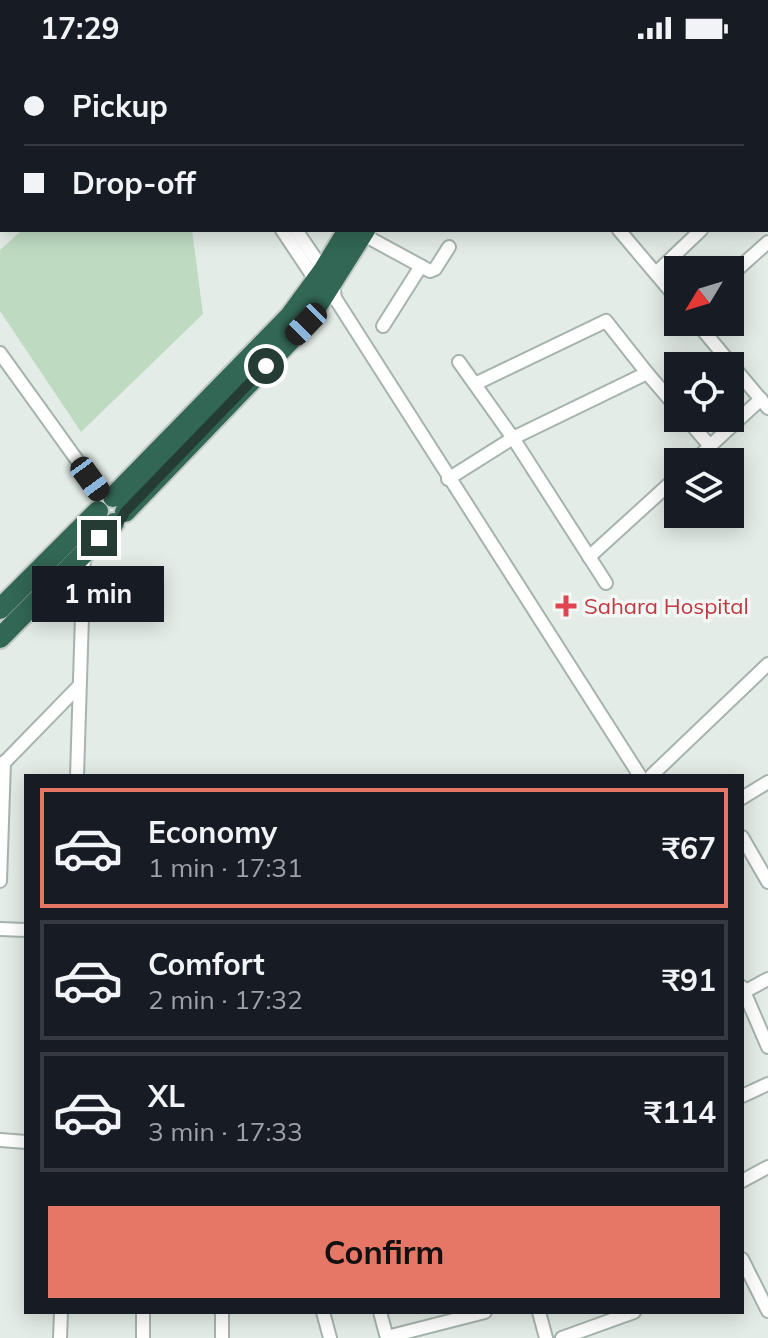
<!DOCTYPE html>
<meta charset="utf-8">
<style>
body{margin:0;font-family:Mulish,sans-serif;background:#242831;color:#f1f3f6;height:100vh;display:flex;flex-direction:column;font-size:30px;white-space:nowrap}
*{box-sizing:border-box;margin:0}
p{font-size:26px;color:#9ea1a6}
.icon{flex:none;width:44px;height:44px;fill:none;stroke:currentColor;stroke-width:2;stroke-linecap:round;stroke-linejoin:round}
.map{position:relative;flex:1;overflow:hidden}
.sheet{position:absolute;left:24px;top:718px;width:720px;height:540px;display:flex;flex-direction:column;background:#171b24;border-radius:0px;box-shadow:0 4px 20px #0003}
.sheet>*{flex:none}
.banner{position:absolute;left:0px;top:0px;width:768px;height:176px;box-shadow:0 4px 20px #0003;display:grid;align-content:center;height:176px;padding:0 24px;background:#171b24}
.needle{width:52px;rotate:232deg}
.tools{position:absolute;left:664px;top:200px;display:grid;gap:16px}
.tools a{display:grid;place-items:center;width:80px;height:80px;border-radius:0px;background:#171b24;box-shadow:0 4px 20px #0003;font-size:40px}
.end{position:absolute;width:36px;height:36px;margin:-18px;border:10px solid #243c33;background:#fff;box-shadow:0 0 0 4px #fff}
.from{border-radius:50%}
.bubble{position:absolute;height:56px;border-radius:0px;background:#171b24;box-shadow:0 4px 20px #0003;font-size:26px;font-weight:700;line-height:56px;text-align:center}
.car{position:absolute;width:24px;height:48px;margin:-24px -12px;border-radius:10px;box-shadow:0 0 6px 2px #0007;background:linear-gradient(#222 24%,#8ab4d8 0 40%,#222 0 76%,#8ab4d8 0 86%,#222 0)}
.banner b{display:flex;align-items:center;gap:28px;height:76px;font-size:30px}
.banner b+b{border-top:2px solid #363941}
.banner i{width:20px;height:20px;background:#f1f3f6}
ul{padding:14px 0 0;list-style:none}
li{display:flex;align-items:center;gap:24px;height:120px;margin:0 16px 12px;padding:0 8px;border:4px solid #363941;border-radius:0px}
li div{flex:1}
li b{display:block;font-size:30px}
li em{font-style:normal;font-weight:700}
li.active{border-color:#e67666}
li>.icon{width:72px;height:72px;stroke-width:1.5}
.cta{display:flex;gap:16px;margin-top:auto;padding:16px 24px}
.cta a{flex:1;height:92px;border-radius:0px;background:#e67666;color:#111;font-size:32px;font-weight:700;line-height:92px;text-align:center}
.status{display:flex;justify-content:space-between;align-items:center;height:56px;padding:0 40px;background:#171b24;direction:ltr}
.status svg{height:22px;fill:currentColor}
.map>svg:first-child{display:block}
.green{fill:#bedbc2}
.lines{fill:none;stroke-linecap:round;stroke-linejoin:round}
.minor-casing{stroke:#a6b4ad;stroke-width:16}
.highway-casing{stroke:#c2c8c6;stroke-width:24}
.minor{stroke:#fff;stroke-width:12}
.highway{stroke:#326655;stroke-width:20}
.route{stroke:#243c33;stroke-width:10}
.health-dot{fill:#e0444e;stroke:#f3f8f5;stroke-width:3}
.labels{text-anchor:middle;stroke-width:7;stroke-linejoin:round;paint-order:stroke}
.health-label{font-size:22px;fill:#be3a42;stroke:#f3f8f5;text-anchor:start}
</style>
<div class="status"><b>17:29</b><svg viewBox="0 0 49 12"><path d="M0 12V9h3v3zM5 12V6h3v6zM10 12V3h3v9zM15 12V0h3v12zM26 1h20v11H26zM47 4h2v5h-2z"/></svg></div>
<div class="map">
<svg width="768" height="1282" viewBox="0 0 768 1282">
<rect width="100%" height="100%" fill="#e3ece7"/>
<polygon class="green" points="22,174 192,174 203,258 81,376 0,255 0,194"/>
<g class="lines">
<defs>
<g id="minor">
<polyline points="153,0 155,2"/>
<polyline points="173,0 175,2"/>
<polyline points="263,0 265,2"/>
<polyline points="559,0 561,2"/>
<polyline points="647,0 647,2"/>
<polyline points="596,2 598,0"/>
<polyline points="710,2 712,0"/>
<polyline points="766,4 768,7"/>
<polyline points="766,60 768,63"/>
<polyline points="766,114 768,112"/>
<polyline points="282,174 318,228"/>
<polyline points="296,174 333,228 335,242 640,720"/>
<polyline points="619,174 678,244"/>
<polyline points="362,178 430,215 435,213 449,191"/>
<polyline points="656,217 701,174"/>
<polyline points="730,220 768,186"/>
<polyline points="696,266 768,352"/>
<polyline points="383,270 421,210"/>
<polyline points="0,297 105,443"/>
<polyline points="459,306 513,382 606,527"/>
<polyline points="475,328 606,265 647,317"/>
<polyline points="686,362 710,390 761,343"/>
<polyline points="693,406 710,390"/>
<polyline points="448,423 513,382 647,317 678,353"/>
<polyline points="589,501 678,420"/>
<polyline points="0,711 79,630"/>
<polyline points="77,720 84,496"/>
<polyline points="651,720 768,608"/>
<polyline points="742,742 768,726"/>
<polyline points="742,781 768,826"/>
<polyline points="0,825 4,706"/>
<polyline points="0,873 26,874"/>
<polyline points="742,931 768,991"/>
<polyline points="744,936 768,923"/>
<polyline points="742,1040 768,1028"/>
<polyline points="0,1084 26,1086"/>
<polyline points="742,1125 768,1111"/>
<polyline points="742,1203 768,1255"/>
<polyline points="143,1256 143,1282"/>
<polyline points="222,1256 222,1282"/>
<polyline points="323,1256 330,1282"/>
<polyline points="380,1256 387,1282"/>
<polyline points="539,1256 546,1282"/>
<polyline points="387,1281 485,1256"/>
<polyline points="60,1282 61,1256"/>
<polyline points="562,1282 634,1256"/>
</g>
<g id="highway">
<polyline points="453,2 454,0"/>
<polyline points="471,2 472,0"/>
<polyline points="113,441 290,260 323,215 348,174"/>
<polyline points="125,456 306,268 365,174"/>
<polyline points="0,553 98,455"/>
<polyline points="0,582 114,467"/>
</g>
</defs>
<use href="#minor" class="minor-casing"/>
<use href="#highway" class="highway-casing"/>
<use href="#minor" class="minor"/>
<use href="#highway" class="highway"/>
</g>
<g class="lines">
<path class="route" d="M 99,482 C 107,474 121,467 125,456 L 266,310"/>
</g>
<path class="health-dot" d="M562 538h8v8h8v8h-8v8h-8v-8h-8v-8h8z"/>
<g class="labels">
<g class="health-label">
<text x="584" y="558">Sahara Hospital</text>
</g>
</g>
</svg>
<div class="tools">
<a><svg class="needle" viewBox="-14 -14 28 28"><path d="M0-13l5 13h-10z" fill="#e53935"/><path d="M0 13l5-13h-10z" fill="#9ea1a6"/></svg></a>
<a><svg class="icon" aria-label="locate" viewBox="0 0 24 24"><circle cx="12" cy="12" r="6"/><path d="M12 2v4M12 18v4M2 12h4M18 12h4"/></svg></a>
<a><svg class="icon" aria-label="layers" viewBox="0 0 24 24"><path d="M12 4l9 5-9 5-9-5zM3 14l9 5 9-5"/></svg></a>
</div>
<i class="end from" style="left:266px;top:310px"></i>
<i class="end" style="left:99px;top:482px"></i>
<div class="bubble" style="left:32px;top:510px;width:132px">1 min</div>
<i class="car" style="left:306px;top:268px;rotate:224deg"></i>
<i class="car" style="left:90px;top:423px;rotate:144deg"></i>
<div class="banner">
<b><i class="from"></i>Pickup</b>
<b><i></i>Drop-off</b>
</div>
<section class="sheet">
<ul>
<li class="active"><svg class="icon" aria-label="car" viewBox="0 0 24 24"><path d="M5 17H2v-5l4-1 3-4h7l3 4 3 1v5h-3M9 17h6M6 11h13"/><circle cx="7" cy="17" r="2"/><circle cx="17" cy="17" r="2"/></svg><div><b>Economy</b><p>1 min · 17:31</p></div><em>₹67</em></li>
<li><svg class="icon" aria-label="car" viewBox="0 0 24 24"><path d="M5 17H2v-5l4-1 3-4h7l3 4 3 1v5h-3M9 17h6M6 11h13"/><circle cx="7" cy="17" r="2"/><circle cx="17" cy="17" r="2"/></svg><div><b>Comfort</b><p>2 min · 17:32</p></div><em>₹91</em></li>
<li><svg class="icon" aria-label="car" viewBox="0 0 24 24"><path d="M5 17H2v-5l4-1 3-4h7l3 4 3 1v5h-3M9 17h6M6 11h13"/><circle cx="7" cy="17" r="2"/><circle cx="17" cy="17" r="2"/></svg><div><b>XL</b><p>3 min · 17:33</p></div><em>₹114</em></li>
</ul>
<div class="cta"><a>Confirm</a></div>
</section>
</div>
